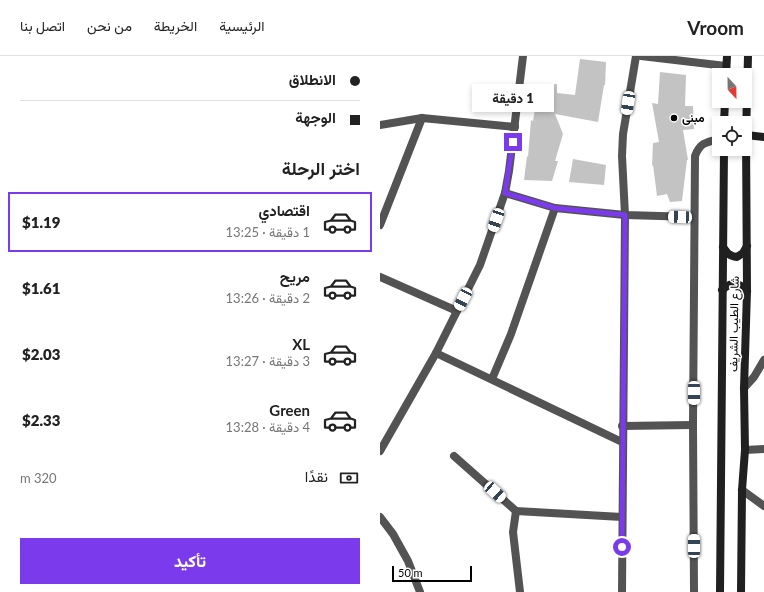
<!DOCTYPE html>
<html lang="ar">
<meta charset="utf-8">
<style>
body{margin:0;font-family:Lato,Vazirmatn,sans-serif;background:#f6f6f6;color:#222;direction:rtl;height:100vh;display:flex;flex-direction:column;font-size:15px;white-space:nowrap}
*{box-sizing:border-box;margin:0}
p{font-size:13px;color:#767676}
.icon{flex:none;width:22px;height:22px;fill:none;stroke:currentColor;stroke-width:2;stroke-linecap:round;stroke-linejoin:round}
.map{position:relative;flex:1;overflow:hidden;direction:ltr}
.side{display:flex;flex-direction:column;background:#fff;width:380px}
.side>*{flex:none}
.guide{display:grid;align-content:center;height:88px;padding:0 20px;background:#fff}
.needle{width:26px;rotate:158deg}
.buttons{position:absolute;left:332px;top:12px;display:grid;gap:8px}
.buttons a{display:grid;place-items:center;width:40px;height:40px;border-radius:0px;background:#fff;box-shadow:0 2px 6px #0003;font-size:20px}
.scale{position:absolute;left:12px;bottom:10px;width:80px;box-sizing:border-box;padding-left:4px;border:2px solid #000;border-top:0;font-size:11px;line-height:14px;white-space:nowrap;color:#000;-webkit-text-stroke:3px #fff;paint-order:stroke}
.end{position:absolute;width:18px;height:18px;margin:-9px;border:5px solid #7c3aed;background:#fff;box-shadow:0 0 0 2px #fff}
.from{border-radius:50%}
.bubble{position:absolute;height:28px;border-radius:0px;background:#fff;box-shadow:0 2px 6px #0003;font-size:13px;font-weight:800;line-height:28px;text-align:center;direction:rtl}
.car{position:absolute;width:12px;height:24px;margin:-12px -6px;border-radius:5px;box-shadow:0 0 3px 1px #0007;background:linear-gradient(#fff 24%,#345 0 40%,#fff 0 76%,#345 0 86%,#fff 0)}
.guide b{display:flex;align-items:center;gap:14px;height:38px;font-size:15px}
.guide b+b{border-top:1px solid #e0e0e0}
.guide i{width:10px;height:10px;background:#222}
ul{padding:0;list-style:none}
li{display:flex;align-items:center;gap:12px;height:60px;margin:0 8px 6px;padding:0 12px;border:2px solid transparent;border-radius:0px}
li div{flex:1}
li b{display:block;font-size:15px}
li em{font-style:normal;font-weight:800}
li.on{border-color:#7c3aed}
li>.icon{width:36px;height:36px;stroke-width:1.5}
h2{padding:0 20px;font-size:18px;line-height:48px}
.pay{display:flex;align-items:center;gap:10px;height:44px;padding:0 20px;font-size:15px}
.pay p{margin-inline-start:auto}
.button{display:flex;gap:8px;margin-top:auto;padding:8px 20px}
.button a{flex:1;height:46px;border-radius:0px;background:#7c3aed;color:#fff;font-size:16px;font-weight:800;line-height:46px;text-align:center}
header{display:flex;align-items:center;gap:24px;box-sizing:border-box;height:56px;padding:0 20px;background:#fff;border-bottom:1px solid #e0e0e0}
header strong{font-size:19px}
nav{display:flex;gap:22px;margin-inline-start:auto;font-size:14px}
main{display:flex;flex:1;min-height:0}
.map>svg:first-child{display:block}
.building{fill:#c3c3c3}
.lines{fill:none;stroke-linecap:round;stroke-linejoin:round}
.street{stroke:#535353;stroke-width:8}
.secondary{stroke:#202020;stroke-width:8}
.route{stroke:#7c3aed;stroke-width:5}
.poi-dot{fill:#000;stroke:#fff;stroke-width:1.5}
.labels{text-anchor:middle;stroke-width:3;stroke-linejoin:round;paint-order:stroke}
.poi-label{font-size:12px;font-weight:bold;fill:#000;stroke:#fff;text-anchor:start}
.street-label{font-size:12px;fill:#000;stroke:#fff}
</style>
<header>
<strong>Vroom</strong>
<nav><a>الرئيسية</a><a>الخريطة</a><a>من نحن</a><a>اتصل بنا</a></nav>
</header>
<main>
<div class="map">
<svg width="384" height="536" viewBox="0 0 384 536">
<rect width="100%" height="100%" fill="#fff"/>
<g class="building">
<polygon points="200,3 226,6 225,29 224,29 218,66 175,58 183,78 175,105 178,105 172,125 144,124 147,100 148,101 151,64 153,65 159,29 177,28 177,37 195,39"/>
<polygon points="280,16 306,19 305,50 313,50 314,73 303,74 308,104 307,104 302,145 290,146 287,138 277,140 273,109 272,110 273,87 279,86 272,47 278,48"/>
<polygon points="193,103 226,109 224,129 189,126"/>
</g>
<g class="lines">
<g class="street">
<polyline points="261,0 346,10"/>
<polyline points="0,69 42,62 135,71"/>
<polyline points="125,137 175,152 245,159 314,161"/>
<polyline points="0,169 42,62"/>
<polyline points="0,221 77,255"/>
<polyline points="56,297 242,386"/>
<polyline points="112,323 131,278 175,152"/>
<polyline points="364,332 374,321 384,304"/>
<polyline points="242,370 313,369"/>
<polyline points="365,394 384,393"/>
<polyline points="0,395 56,297 100,209 125,137 129,115 143,0"/>
<polyline points="74,400 136,455 242,461"/>
<polyline points="362,434 384,450"/>
<polyline points="136,455 133,476 140,536"/>
<polyline points="0,461 13,478 28,505 40,536"/>
<polyline points="242,536 245,159 242,100 243,78 256,0"/>
<path d="M 314,536 L 313,369 L 315,100 C 320,87 326,86 339,83"/>
</g>
<g class="secondary">
<polyline points="346,19 347,0"/>
<polyline points="344,67 345,45"/>
<polyline points="366,79 384,81"/>
<path d="M 343,191 C 347,197 349,200 357,201 L 363,197 L 367,190"/>
<path d="M 342,234 C 353,225 357,225 367,235"/>
<polyline points="340,536 344,93"/>
<polyline points="361,536 362,434 365,394 364,332 367,235 366,79 368,0"/>
</g>
</g>
<g class="lines">
<polyline class="route" points="133,86 125,137 175,152 245,159 242,491"/>
</g>
<circle class="poi-dot" cx="294" cy="62" r="4"/>
<g class="labels">
<g class="poi-label">
<text x="302" y="66">مبنى</text>
</g>
<g class="street-label">
<text transform="translate(354 268) rotate(-89)" y="4">شارع الطيب الشريف</text>
</g>
</g>
</svg>
<div class="buttons">
<a><svg class="needle" viewBox="-14 -14 28 28"><path d="M0-13l5 13h-10z" fill="#e53935"/><path d="M0 13l5-13h-10z" fill="#767676"/></svg></a>
<a><svg class="icon" aria-label="locate" viewBox="0 0 24 24"><circle cx="12" cy="12" r="6"/><path d="M12 2v4M12 18v4M2 12h4M18 12h4"/></svg></a>
</div>
<div class="scale">50 m</div>
<i class="end from" style="left:242px;top:491px"></i>
<i class="end" style="left:133px;top:86px"></i>
<div class="bubble" style="left:92px;top:28px;width:82px">1 دقيقة</div>
<i class="car" style="left:248px;top:47px;rotate:189deg"></i>
<i class="car" style="left:300px;top:161px;rotate:272deg"></i>
<i class="car" style="left:116px;top:164px;rotate:199deg"></i>
<i class="car" style="left:83px;top:243px;rotate:207deg"></i>
<i class="car" style="left:314px;top:337px;rotate:180deg"></i>
<i class="car" style="left:115px;top:436px;rotate:132deg"></i>
<i class="car" style="left:314px;top:490px;rotate:0deg"></i>
</div>
<section class="side">
<div class="guide">
<b><i class="from"></i>الانطلاق</b>
<b><i></i>الوجهة</b>
</div>
<h2>اختر الرحلة</h2>
<ul>
<li class="on"><svg class="icon" aria-label="car" viewBox="0 0 24 24"><path d="M5 17H2v-5l4-1 3-4h7l3 4 3 1v5h-3M9 17h6M6 11h13"/><circle cx="7" cy="17" r="2"/><circle cx="17" cy="17" r="2"/></svg><div><b>اقتصادي</b><p>1 دقيقة · 13:25</p></div><em>$1.19</em></li>
<li><svg class="icon" aria-label="car" viewBox="0 0 24 24"><path d="M5 17H2v-5l4-1 3-4h7l3 4 3 1v5h-3M9 17h6M6 11h13"/><circle cx="7" cy="17" r="2"/><circle cx="17" cy="17" r="2"/></svg><div><b>مريح</b><p>2 دقيقة · 13:26</p></div><em>$1.61</em></li>
<li><svg class="icon" aria-label="car" viewBox="0 0 24 24"><path d="M5 17H2v-5l4-1 3-4h7l3 4 3 1v5h-3M9 17h6M6 11h13"/><circle cx="7" cy="17" r="2"/><circle cx="17" cy="17" r="2"/></svg><div><b>XL</b><p>3 دقيقة · 13:27</p></div><em>$2.03</em></li>
<li><svg class="icon" aria-label="car" viewBox="0 0 24 24"><path d="M5 17H2v-5l4-1 3-4h7l3 4 3 1v5h-3M9 17h6M6 11h13"/><circle cx="7" cy="17" r="2"/><circle cx="17" cy="17" r="2"/></svg><div><b>Green</b><p>4 دقيقة · 13:28</p></div><em>$2.33</em></li>
</ul>
<div class="pay"><svg class="icon" aria-label="cash" viewBox="0 0 24 24"><path d="M3 7h18v10H3z"/><circle cx="12" cy="12" r="2"/></svg>نقدًا<p>320 m</p></div>
<div class="button"><a>تأكيد</a></div>
</section>
</main>
